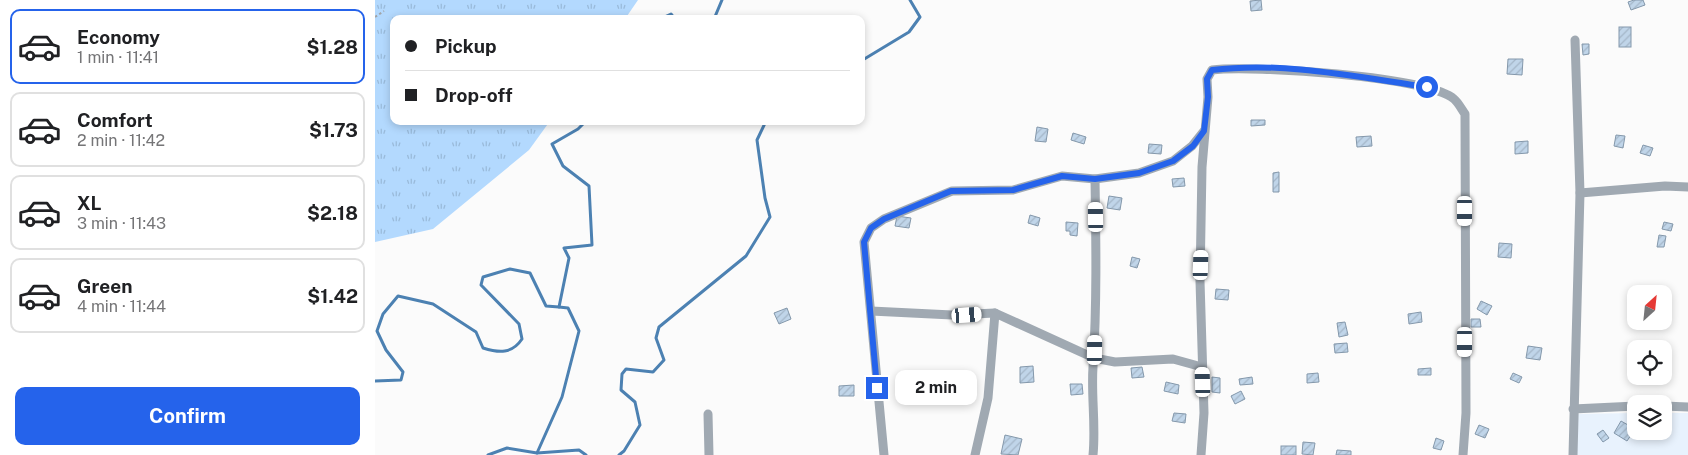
<!DOCTYPE html>
<meta charset="utf-8">
<style>
body{margin:0;font-family:"Public Sans",sans-serif;background:#f6f6f6;color:#202124;height:100vh;display:flex;flex-direction:column;font-size:19px;white-space:nowrap}
*{box-sizing:border-box;margin:0}
p{font-size:16px;color:#757577}
.icon{flex:none;width:28px;height:28px;fill:none;stroke:currentColor;stroke-width:2;stroke-linecap:round;stroke-linejoin:round}
.map{position:relative;flex:1;overflow:hidden}
.details{display:flex;flex-direction:column;background:#fff;width:375px}
.details>*{flex:none}
.banner{position:absolute;left:15px;top:15px;width:475px;height:110px;border-radius:10px;box-shadow:0 2px 8px #0003;display:grid;align-content:center;height:110px;padding:0 15px;background:#fff}
.needle{width:32px;rotate:27deg}
.tools{position:absolute;left:1252px;top:285px;display:grid;gap:10px}
.tools a{display:grid;place-items:center;width:45px;height:45px;border-radius:10px;background:#fff;box-shadow:0 2px 8px #0003;font-size:25px}
.end{position:absolute;width:22px;height:22px;margin:-11px;border:6px solid #2563eb;background:#fff;box-shadow:0 0 0 2px #fff}
.from{border-radius:50%}
.bubble{position:absolute;height:35px;border-radius:10px;background:#fff;box-shadow:0 2px 8px #0003;font-size:16px;font-weight:700;line-height:35px;text-align:center}
.car{position:absolute;width:15px;height:30px;margin:-15px -8px;border-radius:6px;box-shadow:0 0 4px 1px #0007;background:linear-gradient(#fff 24%,#345 0 40%,#fff 0 76%,#345 0 86%,#fff 0)}
.banner b{display:flex;align-items:center;gap:18px;height:48px;font-size:19px}
.banner b+b{border-top:1px solid #e0e0e0}
.banner i{width:12px;height:12px;background:#202124}
ul{padding:9px 0 0;list-style:none}
li{display:flex;align-items:center;gap:15px;height:75px;margin:0 10px 8px;padding:0 5px;border:2px solid #e0e0e0;border-radius:10px}
li div{flex:1}
li b{display:block;font-size:19px}
li em{font-style:normal;font-weight:700}
li.on{border-color:#2563eb}
li>.icon{width:45px;height:45px;stroke-width:1.5}
.button{display:flex;gap:10px;margin-top:auto;padding:10px 15px}
.button a{flex:1;height:58px;border-radius:10px;background:#2563eb;color:#fff;font-size:20px;font-weight:700;line-height:58px;text-align:center}
main{display:flex;flex:1;min-height:0}
.map>svg:first-child{display:block}
.built{fill:#e8f2fd}
.grass{fill:url(#grass-tufts)}
.lines{fill:none;stroke-linecap:round;stroke-linejoin:round}
.stream{stroke:#4c81b2;stroke-width:3}
.building{fill:url(#building-hatch);stroke:#8498ab}
.path{stroke:#a1a4a7;stroke-width:2;stroke-dasharray:2.5 2.5;stroke-linecap:butt}
.minor{stroke:#a0a9b2;stroke-width:9}
.route{stroke:#2563eb;stroke-width:6}
</style>
<main>
<section class="details">
<ul>
<li class="on"><svg class="icon" aria-label="car" viewBox="0 0 24 24"><path d="M5 17H2v-5l4-1 3-4h7l3 4 3 1v5h-3M9 17h6M6 11h13"/><circle cx="7" cy="17" r="2"/><circle cx="17" cy="17" r="2"/></svg><div><b>Economy</b><p>1 min · 11:41</p></div><em>$1.28</em></li>
<li><svg class="icon" aria-label="car" viewBox="0 0 24 24"><path d="M5 17H2v-5l4-1 3-4h7l3 4 3 1v5h-3M9 17h6M6 11h13"/><circle cx="7" cy="17" r="2"/><circle cx="17" cy="17" r="2"/></svg><div><b>Comfort</b><p>2 min · 11:42</p></div><em>$1.73</em></li>
<li><svg class="icon" aria-label="car" viewBox="0 0 24 24"><path d="M5 17H2v-5l4-1 3-4h7l3 4 3 1v5h-3M9 17h6M6 11h13"/><circle cx="7" cy="17" r="2"/><circle cx="17" cy="17" r="2"/></svg><div><b>XL</b><p>3 min · 11:43</p></div><em>$2.18</em></li>
<li><svg class="icon" aria-label="car" viewBox="0 0 24 24"><path d="M5 17H2v-5l4-1 3-4h7l3 4 3 1v5h-3M9 17h6M6 11h13"/><circle cx="7" cy="17" r="2"/><circle cx="17" cy="17" r="2"/></svg><div><b>Green</b><p>4 min · 11:44</p></div><em>$1.42</em></li>
</ul>
<div class="button"><a>Confirm</a></div>
</section>
<div class="map">
<svg width="1313" height="455" viewBox="0 0 1313 455">
<defs>
<pattern id="grass-tufts" width="24" height="20" patternUnits="userSpaceOnUse" patternTransform="scale(1.25)"><rect width="24" height="20" fill="#b3d9fe"/><path d="M3 7l-1-3M5 7V3M7 7l1-3M15 17l-1-3M17 17v-4M19 17l1-3" fill="none" stroke="#99bada"/></pattern>
<pattern id="building-hatch" width="6" height="6" patternUnits="userSpaceOnUse" patternTransform="scale(1.25)"><rect width="6" height="6" fill="#c0d5e9"/><path d="M-1 1l2-2M0 6l6-6M5 7l2-2" fill="none" stroke="#a4b6c8"/></pattern>
</defs>
<rect width="100%" height="100%" fill="#fbfbfb"/>
<polygon class="built" points="1261,413 1261,431 1289,431 1289,413 1313,413 1313,455 1202,455 1201,414"/>
<polygon class="grass" points="0,0 263,0 250,19 19,19 19,121 175,121 154,150 58,229 0,242"/>
<g class="lines">
<g class="stream">
<polyline points="285,19 296,14 300,19"/>
<polyline points="339,19 347,0"/>
<polyline points="486,61 534,32 545,17 535,0"/>
<path d="M 0,381 L 26,380 L 28,372 L 11,350 L 2,331 L 8,314 L 23,296 L 58,304 L 101,332 L 108,348 C 124,353 137,354 147,339 L 144,324 L 106,285 L 108,277 L 135,269 L 155,273 L 171,306 L 184,307 L 194,258 L 189,248 L 217,245 L 214,186 L 188,166 L 177,144 L 203,129 L 211,121"/>
<polyline points="162,453 187,397 204,331 193,308 184,307"/>
<polyline points="113,455 132,448 162,453 204,450 211,455"/>
<polyline points="244,455 249,451 265,425 260,402 246,390 247,374 251,369 278,372 289,360 281,338 284,327 371,256 395,217 390,198 382,140 391,121"/>
</g>
</g>
<g class="building">
<polygon points="886,0 887,10 876,11 875,1"/>
<polygon points="1259,0 1268,0 1270,5 1256,10 1253,2"/>
<rect x="1244" y="27" width="12" height="20"/>
<polygon points="1207,44 1214,44 1214,54 1208,55"/>
<polygon points="1133,59 1148,59 1147,75 1132,74"/>
<polygon points="876,120 890,120 890,125 876,126"/>
<polygon points="662,127 673,129 671,142 660,141"/>
<polygon points="698,133 711,137 709,144 696,140"/>
<polygon points="1241,135 1250,136 1248,148 1239,146"/>
<polygon points="996,136 997,146 982,147 981,137"/>
<polygon points="1153,141 1153,153 1140,154 1140,142"/>
<polygon points="774,144 787,145 786,154 773,153"/>
<polygon points="1268,145 1278,148 1275,156 1265,153"/>
<polygon points="904,172 904,192 898,192 898,173"/>
<polygon points="809,178 810,186 798,187 797,179"/>
<polygon points="734,196 747,198 745,210 732,208"/>
<polygon points="655,215 665,218 663,226 653,223"/>
<polygon points="522,216 536,218 534,228 520,226"/>
<polygon points="691,222 703,223 702,236 695,235 695,231 691,231"/>
<polygon points="1289,222 1298,224 1296,231 1287,229"/>
<polygon points="1284,235 1291,236 1289,247 1282,247"/>
<polygon points="1124,243 1137,244 1136,258 1123,257"/>
<polygon points="757,257 765,259 762,268 755,266"/>
<polygon points="841,289 854,290 853,300 840,299"/>
<polygon points="1106,301 1117,306 1112,315 1102,309"/>
<polygon points="412,308 416,319 404,324 399,313"/>
<polygon points="1046,312 1047,322 1034,324 1033,314"/>
<polygon points="1096,319 1105,319 1106,327 1096,327"/>
<polygon points="970,322 973,335 964,337 962,323"/>
<polygon points="972,343 973,352 960,353 959,344"/>
<polygon points="1153,346 1167,348 1165,360 1151,358"/>
<polygon points="658,366 659,382 645,383 645,367"/>
<polygon points="767,367 769,377 757,378 756,368"/>
<polygon points="1056,368 1056,375 1043,375 1043,369"/>
<polygon points="943,373 944,382 932,383 932,374"/>
<polygon points="1138,373 1147,377 1144,383 1135,379"/>
<polygon points="837,377 845,378 845,393 837,392"/>
<polygon points="877,377 878,384 865,385 864,379"/>
<polygon points="791,382 804,385 803,394 789,391"/>
<polygon points="695,384 707,384 708,394 696,395"/>
<polygon points="479,385 479,396 464,396 464,386"/>
<polygon points="866,391 870,399 860,404 856,396"/>
<polygon points="799,413 811,414 810,423 797,421"/>
<polygon points="1246,421 1260,429 1252,441 1239,433"/>
<polygon points="1104,425 1114,429 1110,438 1100,434"/>
<polygon points="1228,430 1234,438 1228,442 1222,434"/>
<polygon points="630,435 647,439 643,455 626,454"/>
<polygon points="1061,438 1069,441 1066,450 1058,448"/>
<polygon points="928,442 940,443 938,455 927,454"/>
<rect x="906" y="446" width="15" height="9"/>
<polygon points="962,450 976,451 976,455 961,455"/>
</g>
<g class="lines">
<polyline class="path" points="0,17 9,11"/>
<g class="minor">
<polyline points="1205,193 1290,186 1313,187"/>
<polyline points="496,311 577,315 620,313 719,358 740,362 798,359 827,367"/>
<polyline points="1289,406 1313,407"/>
<polyline points="1198,409 1261,406"/>
<polyline points="333,414 334,455"/>
<polyline points="509,455 489,242 496,228 509,219 577,191 638,190 687,176 720,179 764,173 798,161 817,146 829,131"/>
<polyline points="600,455 613,398 620,313"/>
<path d="M 718,455 C 721,425 716,396 718,367 C 722,304 721,242 720,179"/>
<path d="M 826,455 L 829,413 L 825,281 L 827,167 L 833,97 L 832,79 L 837,70 C 875,65 1053,76 1079,99 C 1083,102 1087,110 1090,114 L 1091,413 L 1088,455"/>
<polyline points="1198,455 1205,193 1200,40"/>
</g>
</g>
<g class="lines">
<path class="route" d="M 502,388 L 489,242 L 496,228 L 509,219 L 576,191 L 638,190 L 687,176 L 720,179 L 764,173 L 798,161 L 818,146 L 829,131 L 833,97 L 832,79 L 837,70 C 908,61 982,77 1052,87"/>
</g>
</svg>
<div class="tools">
<a><svg class="needle" viewBox="-14 -14 28 28"><path d="M0-13l5 13h-10z" fill="#e53935"/><path d="M0 13l5-13h-10z" fill="#757577"/></svg></a>
<a><svg class="icon" aria-label="locate" viewBox="0 0 24 24"><circle cx="12" cy="12" r="6"/><path d="M12 2v4M12 18v4M2 12h4M18 12h4"/></svg></a>
<a><svg class="icon" aria-label="layers" viewBox="0 0 24 24"><path d="M12 4l9 5-9 5-9-5zM3 14l9 5 9-5"/></svg></a>
</div>
<i class="end from" style="left:1052px;top:87px"></i>
<i class="end" style="left:502px;top:388px"></i>
<div class="bubble" style="left:520px;top:370px;width:82px">2 min</div>
<i class="car" style="left:1090px;top:211px;rotate:180deg"></i>
<i class="car" style="left:721px;top:217px;rotate:359deg"></i>
<i class="car" style="left:826px;top:265px;rotate:2deg"></i>
<i class="car" style="left:592px;top:315px;rotate:86deg"></i>
<i class="car" style="left:1090px;top:342px;rotate:180deg"></i>
<i class="car" style="left:720px;top:350px;rotate:1deg"></i>
<i class="car" style="left:828px;top:382px;rotate:358deg"></i>
<div class="banner">
<b><i class="from"></i>Pickup</b>
<b><i></i>Drop-off</b>
</div>
</div>
</main>
